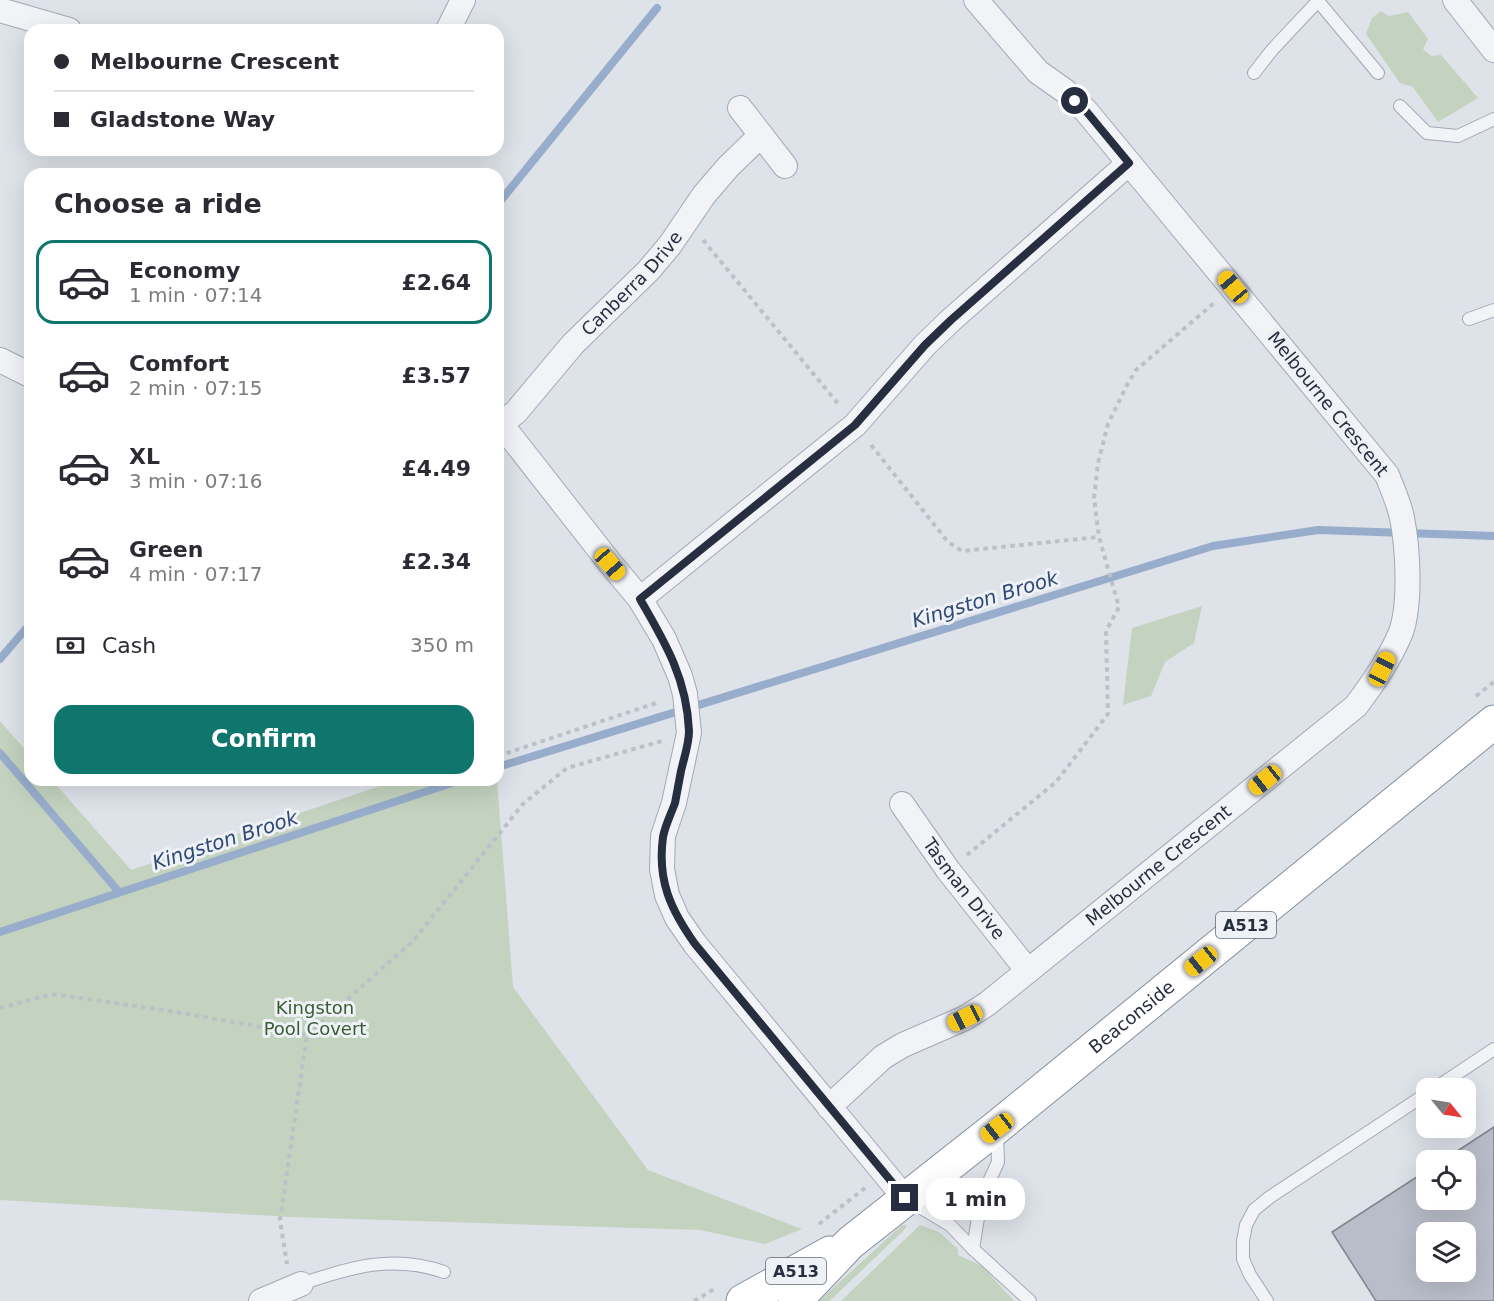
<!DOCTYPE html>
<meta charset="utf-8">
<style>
body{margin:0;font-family:"DejaVu Sans",sans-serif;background:#f2f2f3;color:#2b2b33;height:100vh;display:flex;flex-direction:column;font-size:22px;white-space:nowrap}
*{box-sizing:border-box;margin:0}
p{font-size:20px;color:#7c7c81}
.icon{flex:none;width:33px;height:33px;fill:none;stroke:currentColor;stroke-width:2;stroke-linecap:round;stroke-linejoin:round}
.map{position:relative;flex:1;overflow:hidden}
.sheet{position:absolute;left:24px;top:168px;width:480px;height:618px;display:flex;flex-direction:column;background:#fff;border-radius:18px;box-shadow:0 6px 24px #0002}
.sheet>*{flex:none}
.hud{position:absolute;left:24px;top:24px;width:480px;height:132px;border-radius:18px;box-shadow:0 6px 24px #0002;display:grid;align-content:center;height:132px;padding:0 30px;background:#fff}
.needle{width:39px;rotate:120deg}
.controls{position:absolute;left:1416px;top:1078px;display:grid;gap:12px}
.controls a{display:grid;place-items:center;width:60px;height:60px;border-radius:12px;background:#fff;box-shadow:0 6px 24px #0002;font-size:30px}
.end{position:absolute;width:27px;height:27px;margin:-14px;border:8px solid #272e40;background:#fff;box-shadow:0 0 0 3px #fff}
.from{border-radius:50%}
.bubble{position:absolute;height:42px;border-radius:18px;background:#fff;box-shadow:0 6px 24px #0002;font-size:20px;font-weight:700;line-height:42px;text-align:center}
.car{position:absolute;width:18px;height:36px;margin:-18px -9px;border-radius:8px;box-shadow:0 0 4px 2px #0007;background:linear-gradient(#f5c518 24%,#345 0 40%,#f5c518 0 76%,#345 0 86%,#f5c518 0)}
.hud b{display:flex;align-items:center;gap:21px;height:57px;font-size:22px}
.hud b+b{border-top:2px solid #e1e1e2}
.hud i{width:15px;height:15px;background:#2b2b33}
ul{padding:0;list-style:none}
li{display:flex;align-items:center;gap:18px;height:84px;margin:0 12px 9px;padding:0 18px;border:3px solid transparent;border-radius:18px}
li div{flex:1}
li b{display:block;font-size:22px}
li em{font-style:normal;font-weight:700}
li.selected{border-color:#0f766e}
li>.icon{width:54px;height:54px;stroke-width:1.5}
h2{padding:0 30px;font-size:27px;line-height:72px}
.pay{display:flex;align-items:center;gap:15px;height:66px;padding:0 30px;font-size:22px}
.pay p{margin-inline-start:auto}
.cta{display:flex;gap:12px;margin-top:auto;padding:12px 30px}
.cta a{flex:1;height:69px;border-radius:18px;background:#0f766e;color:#fff;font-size:24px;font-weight:700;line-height:69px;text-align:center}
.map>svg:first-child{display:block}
.green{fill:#c3d3bf}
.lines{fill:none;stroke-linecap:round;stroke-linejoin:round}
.stream{stroke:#97adcb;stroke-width:8}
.building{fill:#b8bdc9;stroke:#81848d;stroke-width:1.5;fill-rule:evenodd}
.lane-casing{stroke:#a3a8b3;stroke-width:14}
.street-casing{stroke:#a3a8b3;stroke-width:26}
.highway-casing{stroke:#858ea0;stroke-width:35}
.path{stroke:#bcc0c7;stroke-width:4;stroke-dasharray:4.5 4.5;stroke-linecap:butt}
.lane{stroke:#f1f3f7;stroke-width:12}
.street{stroke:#f1f3f7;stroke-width:24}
.highway{stroke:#fff;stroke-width:33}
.route{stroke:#272e40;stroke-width:8}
.labels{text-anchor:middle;stroke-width:6;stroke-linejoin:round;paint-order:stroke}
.shield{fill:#eef1f6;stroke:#636877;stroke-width:1.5}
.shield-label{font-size:16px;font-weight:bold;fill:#272e40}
.street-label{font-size:18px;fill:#272e40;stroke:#eef1f6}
.park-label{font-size:18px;fill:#385d33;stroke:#eef1f6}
.water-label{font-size:20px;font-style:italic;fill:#2f4a76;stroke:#eef1f6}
</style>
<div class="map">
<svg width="1494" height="1301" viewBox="0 0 1494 1301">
<rect width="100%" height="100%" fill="#dee2e9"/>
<g class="green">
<polygon points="1381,11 1389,16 1408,12 1428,39 1423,49 1431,56 1441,55 1478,98 1438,122 1413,87 1400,83 1366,34 1372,18"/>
<polygon points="1202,606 1194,643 1165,662 1151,696 1123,705 1132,628"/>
<polygon points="0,721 30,755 30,780 52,780 131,870 398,780 497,780 513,987 648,1170 802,1229 765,1244 700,1230 291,1217 0,1200"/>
<polygon points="902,1225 907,1225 905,1229 835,1296 829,1301 819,1301"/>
<polygon points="920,1225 939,1232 958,1249 958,1255 982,1266 1014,1301 841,1301"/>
</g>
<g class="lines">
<g class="stream">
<polyline points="498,204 657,8"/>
<polyline points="0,659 30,624"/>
<polyline points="0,753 119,892"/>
<polyline points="498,767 1213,546 1318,530 1494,536"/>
<polyline points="0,932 461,780"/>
</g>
</g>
<path class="building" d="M 1494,1127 L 1494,1301 L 1376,1301 L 1332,1232 L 1426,1171 L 1426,1200 L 1466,1200 L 1466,1161 L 1442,1161 ZM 1426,1233 L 1466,1233 L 1466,1272 L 1426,1272 Z"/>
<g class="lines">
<defs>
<g id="lane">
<polyline points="1319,0 1318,1 1378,73"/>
<polyline points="1254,73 1272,50 1318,1"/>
<polyline points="1400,106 1427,133 1458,136 1494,119"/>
<polyline points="1469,319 1494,310"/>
<polyline points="1434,1089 1494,1049"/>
<polyline points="997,1132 998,1162 981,1199 973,1249 1030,1301"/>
<polyline points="908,1200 950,1225 973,1249"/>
<path d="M 301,1284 C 351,1267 393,1254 444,1272"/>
<polyline points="1267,1301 1250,1275 1243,1259 1243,1241 1246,1225 1254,1210 1270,1197 1426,1094"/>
</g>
<g id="street">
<polyline points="1455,0 1494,50"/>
<polyline points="0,10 69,30"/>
<polyline points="448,30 463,0"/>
<polyline points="740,108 785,166"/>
<polyline points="0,360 30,375"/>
<polyline points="501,424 610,563 640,599 664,639 680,676 685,694 689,733 674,803 663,836 662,869 667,895 677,918 695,944 905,1198"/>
<path id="s1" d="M 498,426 L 516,412 L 573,344 L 648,271 L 670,245 L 704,195 L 728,167 L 761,135"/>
<polyline points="640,599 855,425 925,345 951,320 1129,163"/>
<path id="s2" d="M 902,804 L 948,870 L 1028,971"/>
<path id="s3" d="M 829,1107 L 883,1057 L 903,1045 L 965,1018 L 987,1004 L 1356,706 C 1373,683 1390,659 1401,632 C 1411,603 1408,548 1402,518 C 1399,503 1392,488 1387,475 L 1086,111 L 1065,91 L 1038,72 L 976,0"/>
<polyline points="261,1301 301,1284"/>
</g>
<g id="highway">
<polyline points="743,1301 830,1253"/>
<path id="s4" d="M 795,1301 L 850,1243 L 997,1127 L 1494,722"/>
</g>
</defs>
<use href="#lane" class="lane-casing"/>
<use href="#street" class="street-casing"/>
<use href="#highway" class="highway-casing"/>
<g class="path">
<polyline points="703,240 840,406"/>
<polyline points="871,445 948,542 962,551 1099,537"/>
<polyline points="1476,696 1494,682"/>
<polyline points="498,756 659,702"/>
<polyline points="967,855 1056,782 1108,714 1106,631 1119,607 1099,537 1094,498 1098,463 1108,424 1127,385 1136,370 1214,303"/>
<polyline points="0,1008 52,994 170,1011 307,1035 280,1220 287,1264"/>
<polyline points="307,1035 413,941 523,804 567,768 662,741"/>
<polyline points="819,1224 865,1188"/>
<polyline points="694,1301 716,1288"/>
</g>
<use href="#lane" class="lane"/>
<use href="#street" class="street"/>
<use href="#highway" class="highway"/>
</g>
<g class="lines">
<path class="route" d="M 905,1198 L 695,944 C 671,910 657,881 663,837 C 665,826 671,814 675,803 C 677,792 679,782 681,771 C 684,758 689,744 689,731 C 687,679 665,642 640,599 L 855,425 L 925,345 L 951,320 L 1129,163 L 1086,111 L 1075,101"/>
</g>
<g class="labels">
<g class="shield">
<rect x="1216" y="912" width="60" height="26" rx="4.5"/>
<rect x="766" y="1258" width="60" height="26" rx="4.5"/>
</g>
<g class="shield-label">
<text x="1246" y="931">A513</text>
<text x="796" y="1277">A513</text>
</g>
<g class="street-label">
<text dy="6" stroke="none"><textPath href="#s1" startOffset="196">Canberra Drive</textPath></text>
<text transform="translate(1328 404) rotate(51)" y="6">Melbourne Crescent</text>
<text dy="6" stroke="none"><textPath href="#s3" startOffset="411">Melbourne Crescent</textPath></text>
<text dy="6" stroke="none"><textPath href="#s2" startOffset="105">Tasman Drive</textPath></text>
<text dy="6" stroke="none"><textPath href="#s4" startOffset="441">Beaconside</textPath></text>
</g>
<g class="park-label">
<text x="315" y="1014">Kingston<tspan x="315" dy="21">Pool Covert</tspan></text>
</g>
<g class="water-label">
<text transform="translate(985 599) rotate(-17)" y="7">Kingston Brook</text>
<text transform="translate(225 840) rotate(-18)" y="7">Kingston Brook</text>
</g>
</g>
</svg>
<div class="controls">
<a><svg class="needle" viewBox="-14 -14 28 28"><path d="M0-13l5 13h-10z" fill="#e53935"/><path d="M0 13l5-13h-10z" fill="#7c7c81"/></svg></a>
<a><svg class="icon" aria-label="locate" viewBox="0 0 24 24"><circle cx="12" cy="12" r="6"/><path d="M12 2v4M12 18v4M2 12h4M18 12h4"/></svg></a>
<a><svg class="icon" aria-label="layers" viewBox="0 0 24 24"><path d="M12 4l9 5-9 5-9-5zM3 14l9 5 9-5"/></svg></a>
</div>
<i class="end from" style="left:1075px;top:101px"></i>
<i class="end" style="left:905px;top:1198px"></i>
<div class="bubble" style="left:926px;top:1178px;width:99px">1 min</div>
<i class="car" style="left:1233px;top:287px;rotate:320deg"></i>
<i class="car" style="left:610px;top:564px;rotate:139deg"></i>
<i class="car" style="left:1382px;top:669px;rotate:26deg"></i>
<i class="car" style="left:1265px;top:780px;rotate:231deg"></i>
<i class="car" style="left:1201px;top:961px;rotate:231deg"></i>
<i class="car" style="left:965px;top:1018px;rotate:244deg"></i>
<i class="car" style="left:997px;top:1128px;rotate:232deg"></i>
<div class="hud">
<b><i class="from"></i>Melbourne Crescent</b>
<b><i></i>Gladstone Way</b>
</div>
<section class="sheet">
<h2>Choose a ride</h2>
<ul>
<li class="selected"><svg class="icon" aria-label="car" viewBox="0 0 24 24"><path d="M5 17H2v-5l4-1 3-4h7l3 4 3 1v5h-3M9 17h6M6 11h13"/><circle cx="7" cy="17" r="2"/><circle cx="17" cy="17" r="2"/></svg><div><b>Economy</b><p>1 min · 07:14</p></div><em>£2.64</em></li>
<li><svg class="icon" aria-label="car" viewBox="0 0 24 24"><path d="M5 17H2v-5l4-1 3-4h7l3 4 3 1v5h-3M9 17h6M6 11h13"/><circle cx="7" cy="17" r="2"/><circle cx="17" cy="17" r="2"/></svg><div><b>Comfort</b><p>2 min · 07:15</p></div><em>£3.57</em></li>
<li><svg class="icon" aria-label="car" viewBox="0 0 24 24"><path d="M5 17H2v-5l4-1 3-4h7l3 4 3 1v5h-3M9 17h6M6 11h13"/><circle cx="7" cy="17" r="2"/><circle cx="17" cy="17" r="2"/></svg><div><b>XL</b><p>3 min · 07:16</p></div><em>£4.49</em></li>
<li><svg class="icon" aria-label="car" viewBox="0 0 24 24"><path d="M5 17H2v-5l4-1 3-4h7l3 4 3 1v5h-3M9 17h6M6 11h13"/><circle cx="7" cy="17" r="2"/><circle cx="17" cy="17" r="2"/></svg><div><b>Green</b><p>4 min · 07:17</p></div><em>£2.34</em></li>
</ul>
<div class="pay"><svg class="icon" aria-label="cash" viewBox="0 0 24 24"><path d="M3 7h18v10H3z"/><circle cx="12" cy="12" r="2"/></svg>Cash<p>350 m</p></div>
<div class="cta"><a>Confirm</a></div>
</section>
</div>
